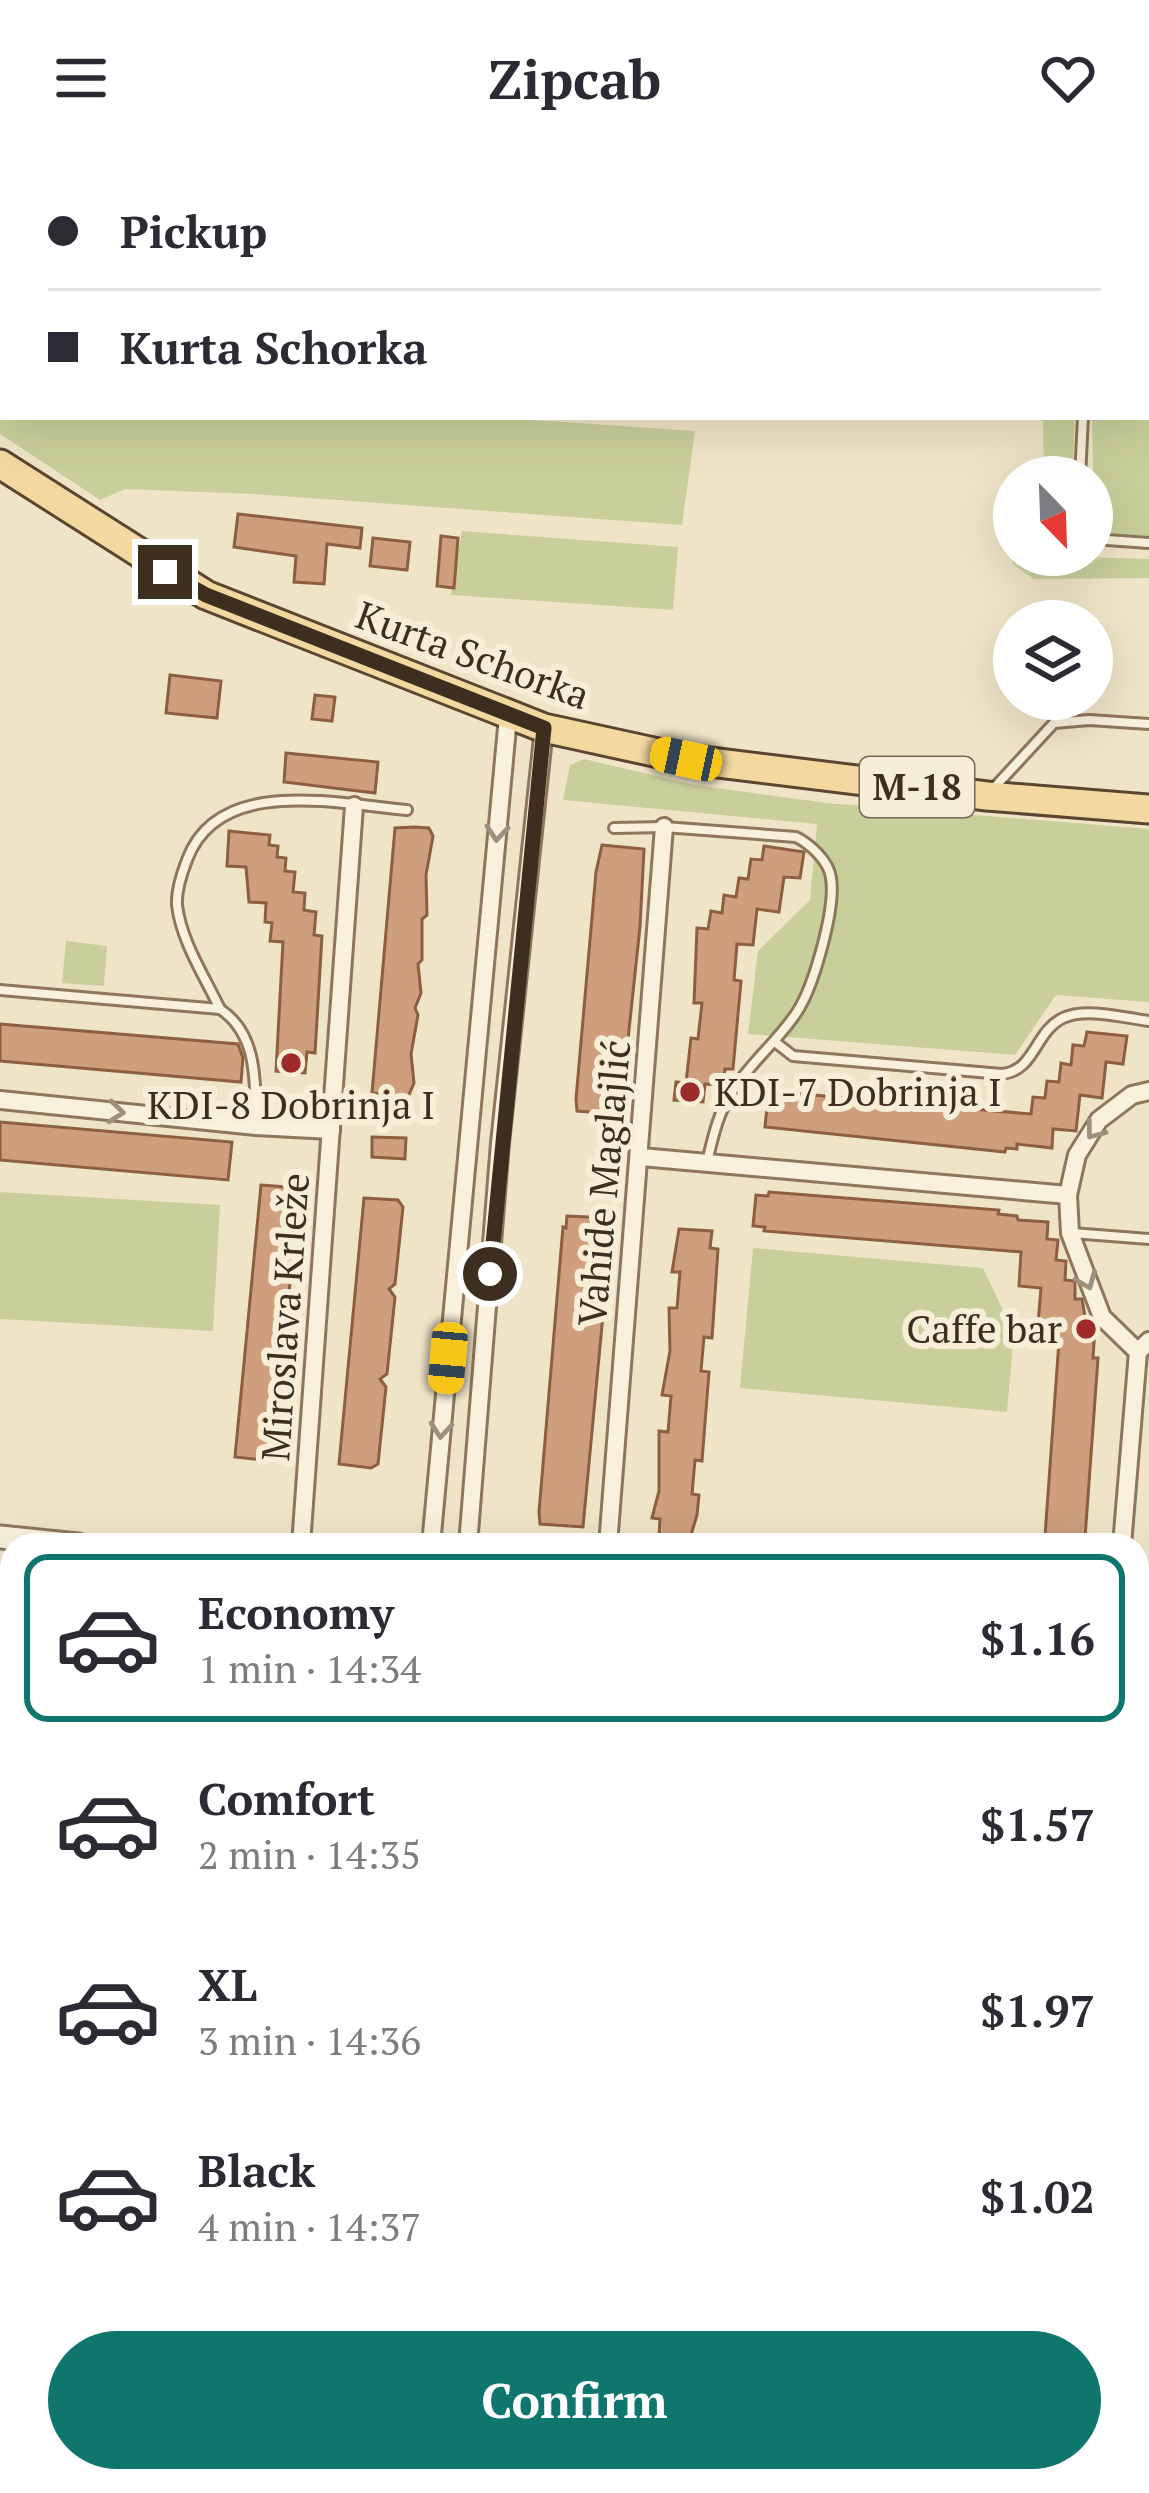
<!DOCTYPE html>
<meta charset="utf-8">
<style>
body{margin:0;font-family:"PT Serif",serif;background:#f7f7f7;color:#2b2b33;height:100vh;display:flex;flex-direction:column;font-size:45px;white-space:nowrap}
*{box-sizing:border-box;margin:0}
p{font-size:39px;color:#7c7c81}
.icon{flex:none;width:66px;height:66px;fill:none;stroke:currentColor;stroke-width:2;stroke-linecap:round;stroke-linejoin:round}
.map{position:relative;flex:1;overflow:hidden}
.panel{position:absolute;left:0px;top:1377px;width:1149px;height:960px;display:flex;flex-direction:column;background:#fff;border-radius:36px 36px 0 0;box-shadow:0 12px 48px #0002}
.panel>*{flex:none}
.guide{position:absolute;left:0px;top:0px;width:1149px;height:264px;box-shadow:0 12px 48px #0002;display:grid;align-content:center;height:264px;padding:0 48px;background:#fff}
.needle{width:78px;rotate:157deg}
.controls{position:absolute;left:993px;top:300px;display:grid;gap:24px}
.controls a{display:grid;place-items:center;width:120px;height:120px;border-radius:50%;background:#fff;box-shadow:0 12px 48px #0002;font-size:60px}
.end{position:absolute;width:54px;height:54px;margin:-27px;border:15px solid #3d2e20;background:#fff;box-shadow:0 0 0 6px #fff}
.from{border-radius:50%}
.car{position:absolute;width:36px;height:72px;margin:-36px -18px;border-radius:15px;box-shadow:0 0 9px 3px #0007;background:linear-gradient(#f5c518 24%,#345 0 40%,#f5c518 0 76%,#345 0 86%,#f5c518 0)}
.guide b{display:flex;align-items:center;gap:42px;height:114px;font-size:45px}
.guide b+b{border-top:3px solid #e1e1e2}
.guide i{width:30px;height:30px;background:#2b2b33}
ul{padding:21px 0 0;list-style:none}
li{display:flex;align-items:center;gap:36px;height:168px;margin:0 24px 18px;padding:0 24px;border:6px solid transparent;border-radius:24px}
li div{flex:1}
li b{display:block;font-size:45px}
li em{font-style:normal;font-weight:700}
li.on{border-color:#0f766e}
li>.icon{width:108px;height:108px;stroke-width:1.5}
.cta{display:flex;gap:24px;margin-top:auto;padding:24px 48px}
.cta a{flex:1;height:138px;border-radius:72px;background:#0f766e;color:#fff;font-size:48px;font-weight:700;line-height:138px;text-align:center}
header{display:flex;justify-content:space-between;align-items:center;height:156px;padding:0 48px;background:#fff;font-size:54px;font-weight:700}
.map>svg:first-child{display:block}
.green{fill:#c9cf9b}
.building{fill:#cf9f7d;stroke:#8d5f41;stroke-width:3}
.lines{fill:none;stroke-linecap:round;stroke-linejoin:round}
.service-casing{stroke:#8d765c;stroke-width:14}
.pedestrian-casing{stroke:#8d765c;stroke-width:18}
.minor-casing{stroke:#8d765c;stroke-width:22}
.tertiary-casing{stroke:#8d765c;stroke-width:27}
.primary-casing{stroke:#5b4430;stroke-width:33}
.service{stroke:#faf1dc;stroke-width:8}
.pedestrian{stroke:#faf1dc;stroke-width:12}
.minor{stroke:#faf1dc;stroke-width:16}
.tertiary{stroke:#faf1dc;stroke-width:21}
.primary{stroke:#f3d9a0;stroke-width:27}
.oneway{stroke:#9c907e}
.route{stroke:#3d2e20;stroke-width:15}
.poi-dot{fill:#9e2a2b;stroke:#f7eed8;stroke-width:4.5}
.labels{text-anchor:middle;stroke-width:12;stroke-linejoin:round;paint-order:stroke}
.shield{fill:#f7eed8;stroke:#756857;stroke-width:3}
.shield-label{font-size:36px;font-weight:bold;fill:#3d2e20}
.street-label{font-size:39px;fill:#3d2e20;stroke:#f7eed8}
.poi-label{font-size:39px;fill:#3d2e20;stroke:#f7eed8;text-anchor:start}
</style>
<header><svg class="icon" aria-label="menu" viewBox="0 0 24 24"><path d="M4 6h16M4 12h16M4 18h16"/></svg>Zipcab<svg class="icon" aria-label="heart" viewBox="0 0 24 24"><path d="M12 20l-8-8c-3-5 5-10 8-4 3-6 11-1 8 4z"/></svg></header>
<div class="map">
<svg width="1149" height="2337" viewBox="0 0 1149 2337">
<rect width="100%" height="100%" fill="#f0e4c8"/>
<g class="green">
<polygon points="1101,0 1149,0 1149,380 1116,379 1101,373 1094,359 1092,261 1146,261 1146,3"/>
<polygon points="2,121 3,261 489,261 695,275 682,369 254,338 125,333 100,344 0,278"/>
<polygon points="1043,261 1075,261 1072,321 1044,321"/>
<polygon points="1014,363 1014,399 1149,403 1149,422 1034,423 1013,408 1002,368"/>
<polygon points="462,375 678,391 673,454 451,439"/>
<polygon points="584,603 695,629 827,647 1149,673 1149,846 1056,839 1015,899 748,878 758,795 810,744 817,668 563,644 570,609"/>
<polygon points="66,785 107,790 104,830 62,827"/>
<polygon points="0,1036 220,1049 213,1175 0,1163"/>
<polygon points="753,1092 983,1112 1014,1177 1007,1256 740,1232"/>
<polygon points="0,1694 12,1695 12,1817 0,1816"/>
<polygon points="1137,2009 1149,2010 1149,2087 1137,2086"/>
<polygon points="0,2306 12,2307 12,2325 195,2325 209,2337 0,2337"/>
</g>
<g class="building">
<polygon points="238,358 362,372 360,392 327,388 324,428 294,426 296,400 234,391"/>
<polygon points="441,380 458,382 454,432 437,430"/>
<polygon points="373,382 410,386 407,414 370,410"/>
<polygon points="170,519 221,525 217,562 166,557"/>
<polygon points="315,539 335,541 332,565 312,563"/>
<polygon points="286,597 378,606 375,637 284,626"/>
<polygon points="414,671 429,672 433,680 426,719 427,759 422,763 422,804 418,808 421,837 415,852 418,859 411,898 414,927 408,941 372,937 395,672"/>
<polygon points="229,675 270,679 269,689 278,690 277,701 286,702 285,715 295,716 293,736 305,737 304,754 316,756 314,779 322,780 315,897 307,896 305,917 276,915 283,786 270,785 272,767 265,766 266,747 249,746 246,711 227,710"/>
<polygon points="602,689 644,693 640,771 620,958 577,955 576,943 596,716"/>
<polygon points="764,690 804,696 800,722 784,721 779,756 757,753 753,789 737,788 734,824 741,825 733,913 725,913 723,929 705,928 703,946 674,944 676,926 686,927 691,882 698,883 702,847 694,847 697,772 708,773 711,755 722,757 724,739 736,741 739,722 748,723 751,703 762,704"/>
<polygon points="0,868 238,888 243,902 241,926 0,905"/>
<polygon points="1087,876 1127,880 1123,908 1106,906 1102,942 1080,939 1076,975 1053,973 1052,992 1017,988 1017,993 1006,992 1005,996 765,971 768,941 778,942 778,936 1031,958 1033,941 1045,942 1047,925 1059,926 1061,907 1071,909 1073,889 1084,890"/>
<polygon points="0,966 232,986 228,1024 0,1004"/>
<polygon points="372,981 406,982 405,1003 372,1001"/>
<polygon points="261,1029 299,1032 273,1305 235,1301"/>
<polygon points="769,1036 999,1054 998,1058 1017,1060 1018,1064 1048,1066 1047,1083 1058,1084 1056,1104 1066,1105 1065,1124 1075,1125 1075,1143 1082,1143 1085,1161 1095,1172 1093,1202 1098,1202 1085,1382 1079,1382 1078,1389 1048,1389 1048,1380 1045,1380 1060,1171 1038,1168 1041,1132 1019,1130 1021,1096 764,1075 765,1071 753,1070 756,1039 768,1040"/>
<polygon points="364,1042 398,1044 403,1051 395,1128 389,1133 395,1141 387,1218 380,1223 386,1231 378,1308 371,1312 339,1308"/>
<polygon points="567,1060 610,1062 611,1074 583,1371 540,1368 539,1356 563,1071 566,1072"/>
<polygon points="679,1073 712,1075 710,1092 718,1093 712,1182 704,1181 701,1215 709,1216 702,1305 695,1304 692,1338 699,1339 697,1359 690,1382 659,1380 660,1363 652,1362 659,1335 659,1275 668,1276 671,1240 662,1239 670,1195 669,1152 677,1152 680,1116 672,1116"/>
</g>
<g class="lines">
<defs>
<g id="service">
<polyline points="1092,3 1092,0"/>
<polyline points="1080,321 1083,261"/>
<polyline points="1092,378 1107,384 1149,387"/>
<polyline points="993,633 1054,567 1089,564 1149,568"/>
<path d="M 614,672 L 664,671 L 796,681 C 810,688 829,705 831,722 C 836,752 814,830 797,856 C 778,885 750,907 732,936 C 718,957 713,981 707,1006"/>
<path d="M 0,834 L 220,853 C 258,878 255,926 256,967"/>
<path d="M 220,853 C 205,821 181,785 177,749 C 176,735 182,717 187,704 C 218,619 338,648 407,654"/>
<path d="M 775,886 L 793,900 L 1002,918 C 1035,915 1035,875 1063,862 C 1086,851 1125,862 1149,865"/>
<polyline points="1072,1077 1149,1083"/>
<polyline points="0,1857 0,1907"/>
<polyline points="1137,1861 1149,1862"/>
<polyline points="1137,2094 1149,2095"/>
<polyline points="1137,2292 1149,2105"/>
<polyline points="929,2337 929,2325"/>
<polyline points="1134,2337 1135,2325"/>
</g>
<polyline id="pedestrian" points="1137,1951 1149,1952"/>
<g id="minor">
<polyline points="0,944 256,970 331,974"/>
<polyline points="641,1001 1068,1039"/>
<polyline points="1138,1196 1102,1161 1070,1077 1068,1039 1077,999 1099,964 1132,939 1149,935"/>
<polyline points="301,1389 354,650"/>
<polyline points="431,1389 508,561"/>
<polyline points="468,1389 500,987 544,572"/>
<polyline points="608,1389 664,671"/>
<polyline points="1122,1389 1138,1196 1149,1185"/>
<polyline points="1137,1993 1149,1994"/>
<polyline points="0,2285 12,2286"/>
<polyline points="357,2325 428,2337"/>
<polyline points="229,2337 231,2325"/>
<polyline points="1034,2337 1035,2325"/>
</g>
<g id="tertiary">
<polyline points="0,1381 78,1389"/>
<polyline points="1137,1505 1149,1506"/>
</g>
<polyline id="primary" points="0,308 206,439 544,572 686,603 987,640 1149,653"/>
</defs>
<use href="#service" class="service-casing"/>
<use href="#pedestrian" class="pedestrian-casing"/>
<use href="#minor" class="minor-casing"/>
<use href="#tertiary" class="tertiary-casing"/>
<use href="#primary" class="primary-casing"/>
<use href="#service" class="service"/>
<use href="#pedestrian" class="pedestrian"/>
<use href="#minor" class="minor"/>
<use href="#tertiary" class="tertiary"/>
<use href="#primary" class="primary"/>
</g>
<defs><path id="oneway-chevron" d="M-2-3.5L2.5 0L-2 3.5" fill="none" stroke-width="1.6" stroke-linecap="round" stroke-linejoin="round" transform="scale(3)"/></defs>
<g class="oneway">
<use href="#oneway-chevron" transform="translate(497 677) rotate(95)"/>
<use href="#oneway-chevron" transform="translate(116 956) rotate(6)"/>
<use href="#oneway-chevron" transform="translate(1094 975) rotate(127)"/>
<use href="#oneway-chevron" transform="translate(1087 1125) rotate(68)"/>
<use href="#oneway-chevron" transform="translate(441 1274) rotate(95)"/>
</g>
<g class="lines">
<polyline class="route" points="165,416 206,439 544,572 490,1118"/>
</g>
<g class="poi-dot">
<circle cx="291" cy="907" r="12"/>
<circle cx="690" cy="936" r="12"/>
<circle cx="1086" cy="1173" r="12"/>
</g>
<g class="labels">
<rect class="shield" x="860" y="601" width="114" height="60" rx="9"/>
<g class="shield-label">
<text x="917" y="644">M-18</text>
</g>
<g class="street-label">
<text transform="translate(473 499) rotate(20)" y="14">Kurta Schorka</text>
<text transform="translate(604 1027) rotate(-85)" y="14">Vahide Maglajlić</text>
<text transform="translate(285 1161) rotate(-86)" y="14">Miroslava Krleže</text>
</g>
<g class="poi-label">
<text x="714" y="950">KDI-7 Dobrinja I</text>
<text x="291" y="963" text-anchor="middle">KDI-8 Dobrinja I</text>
<text x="1062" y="1187" text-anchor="end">Caffe bar</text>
</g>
</g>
</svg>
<div class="controls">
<a><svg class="needle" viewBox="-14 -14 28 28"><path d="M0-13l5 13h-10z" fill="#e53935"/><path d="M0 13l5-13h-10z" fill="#7c7c81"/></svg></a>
<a><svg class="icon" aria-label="layers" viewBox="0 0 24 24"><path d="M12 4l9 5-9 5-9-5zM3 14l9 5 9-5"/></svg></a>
</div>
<i class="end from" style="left:490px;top:1118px"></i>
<i class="end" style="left:165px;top:416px"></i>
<i class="car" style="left:686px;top:603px;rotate:282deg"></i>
<i class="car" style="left:448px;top:1202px;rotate:185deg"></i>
<div class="guide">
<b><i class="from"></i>Pickup</b>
<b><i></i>Kurta Schorka</b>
</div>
<section class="panel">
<ul>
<li class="on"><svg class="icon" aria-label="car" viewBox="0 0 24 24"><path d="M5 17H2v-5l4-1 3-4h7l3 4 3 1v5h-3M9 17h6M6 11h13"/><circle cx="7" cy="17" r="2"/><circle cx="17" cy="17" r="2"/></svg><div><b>Economy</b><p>1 min · 14:34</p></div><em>$1.16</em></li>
<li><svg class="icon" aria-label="car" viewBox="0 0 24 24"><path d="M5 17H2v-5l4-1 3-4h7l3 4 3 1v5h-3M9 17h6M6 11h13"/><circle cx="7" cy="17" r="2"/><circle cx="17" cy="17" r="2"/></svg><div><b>Comfort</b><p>2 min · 14:35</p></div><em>$1.57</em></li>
<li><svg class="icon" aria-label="car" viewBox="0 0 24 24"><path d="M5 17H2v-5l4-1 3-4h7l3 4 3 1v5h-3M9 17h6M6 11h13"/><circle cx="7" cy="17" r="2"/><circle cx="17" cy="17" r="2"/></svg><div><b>XL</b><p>3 min · 14:36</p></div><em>$1.97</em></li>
<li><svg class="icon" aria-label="car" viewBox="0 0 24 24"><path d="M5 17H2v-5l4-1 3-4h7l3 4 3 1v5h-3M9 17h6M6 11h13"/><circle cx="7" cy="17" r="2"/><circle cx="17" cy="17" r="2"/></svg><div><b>Black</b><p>4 min · 14:37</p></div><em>$1.02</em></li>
</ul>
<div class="cta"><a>Confirm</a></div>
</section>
</div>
